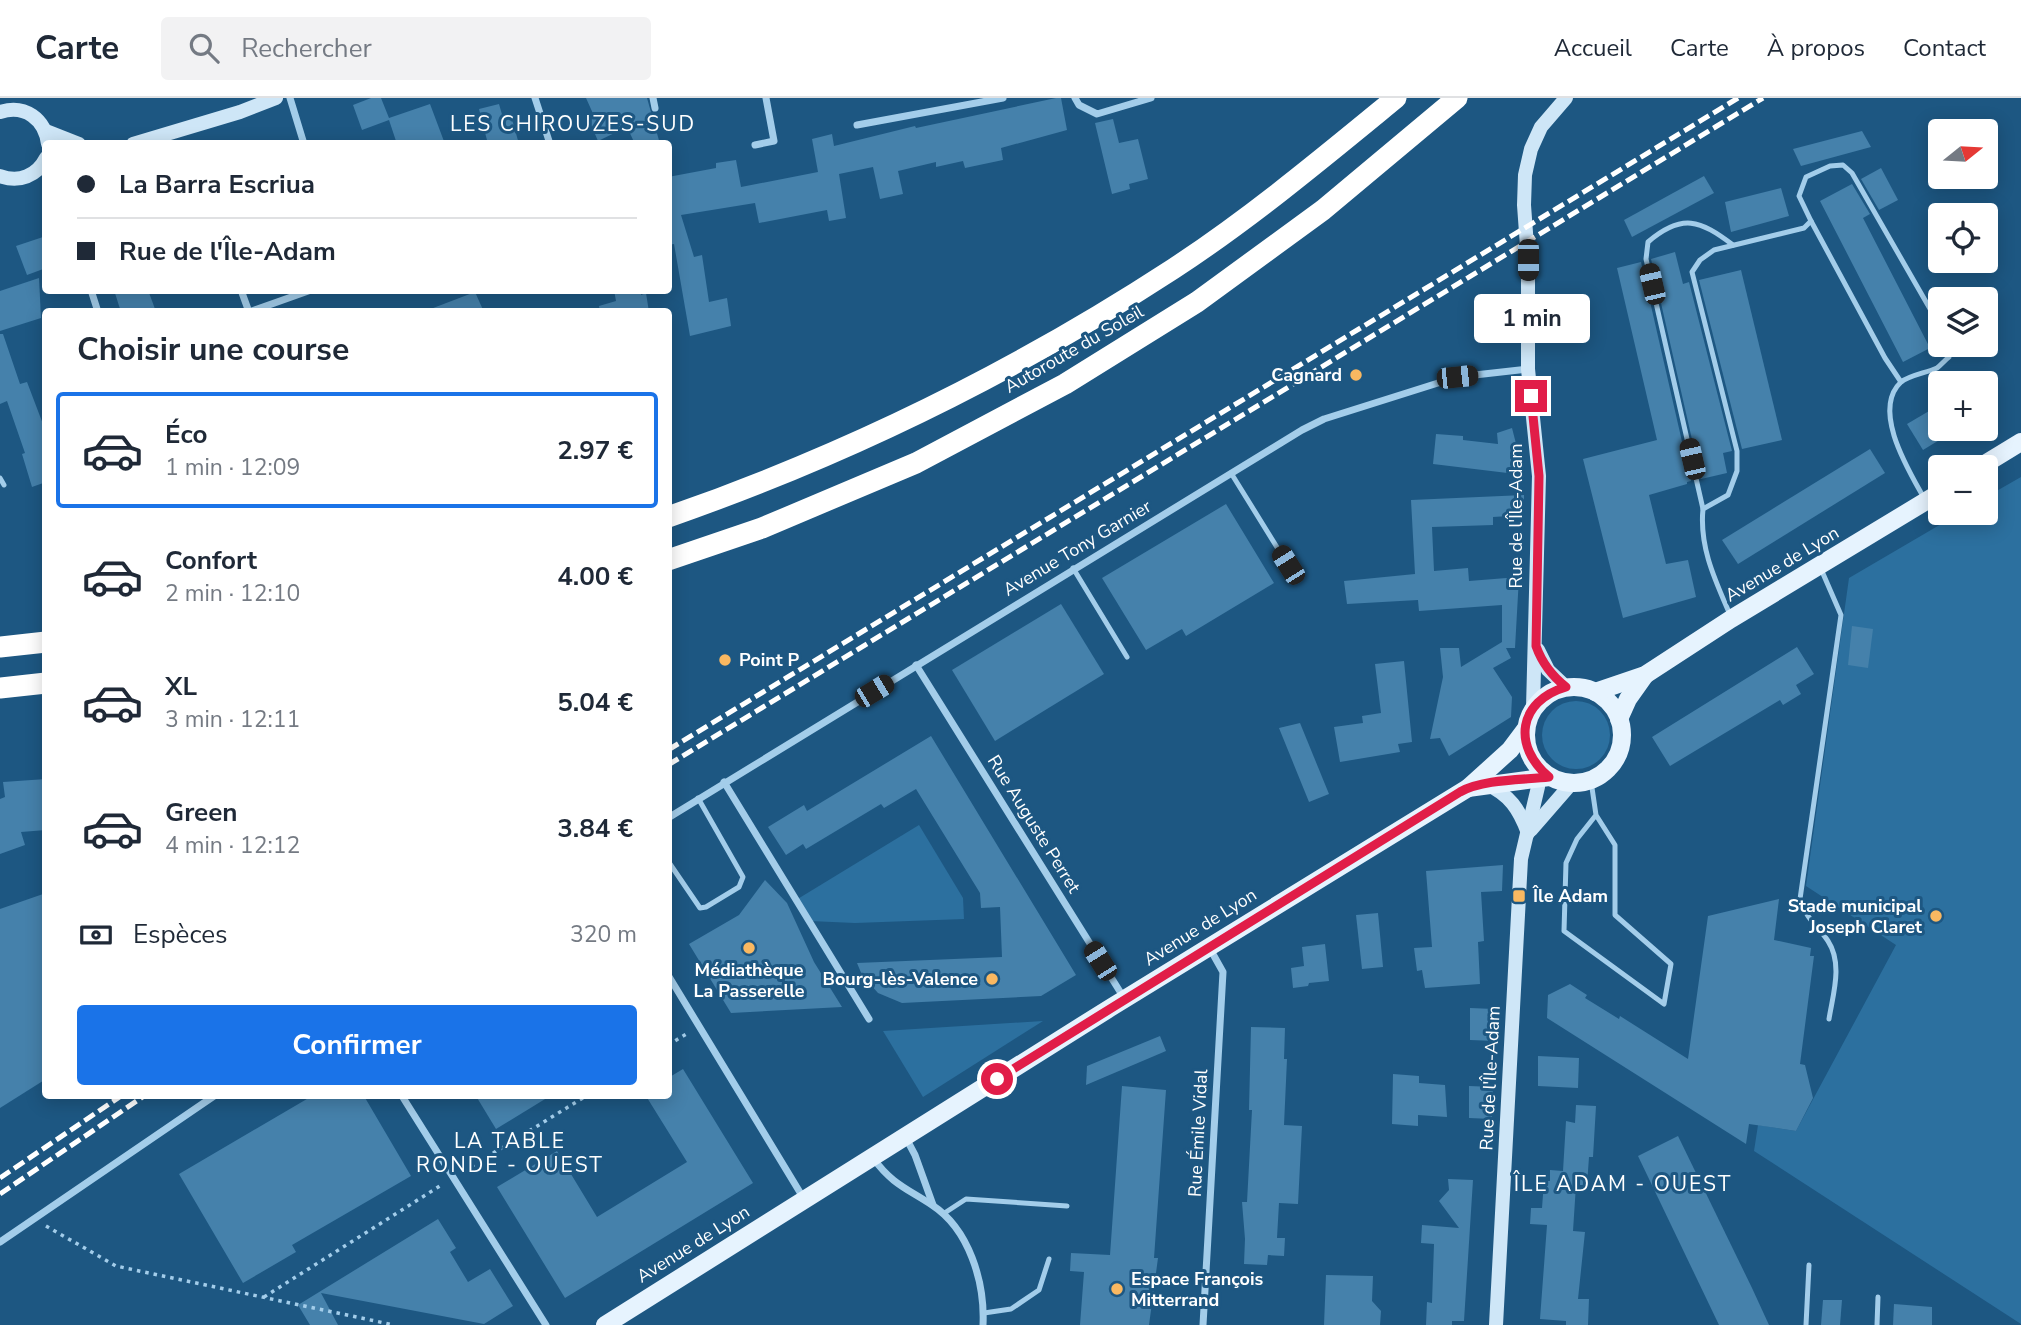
<!DOCTYPE html>
<html lang="fr">
<meta charset="utf-8">
<style>
body{margin:0;font-family:"Nunito Sans",sans-serif;background:#f2f2f3;color:#1f2937;height:100vh;display:flex;flex-direction:column;font-size:26px;white-space:nowrap}
*{box-sizing:border-box;margin:0}
p{font-size:23px;color:#747a83}
.icon{flex:none;width:38px;height:38px;fill:none;stroke:currentColor;stroke-width:2;stroke-linecap:round;stroke-linejoin:round}
.map{position:relative;flex:1;overflow:hidden}
.drawer{position:absolute;left:42px;top:210px;width:630px;height:791px;display:flex;flex-direction:column;background:#fff;border-radius:7px;box-shadow:0 4px 18px #0003}
.drawer>*{flex:none}
.guide{position:absolute;left:42px;top:42px;width:630px;height:154px;border-radius:7px;box-shadow:0 4px 18px #0003;display:grid;align-content:center;height:154px;padding:0 35px;background:#fff}
.needle{width:46px;rotate:72deg}
.controls{position:absolute;left:1928px;top:21px;display:grid;gap:14px}
.controls a{display:grid;place-items:center;width:70px;height:70px;border-radius:7px;background:#fff;box-shadow:0 4px 18px #0003;font-size:35px}
.end{position:absolute;width:32px;height:32px;margin:-16px;border:9px solid #e11d48;background:#fff;box-shadow:0 0 0 4px #fff}
.from{border-radius:50%}
.bubble{position:absolute;height:49px;border-radius:7px;background:#fff;box-shadow:0 4px 18px #0003;font-size:23px;font-weight:700;line-height:49px;text-align:center}
.car{position:absolute;width:21px;height:42px;margin:-21px -10px;border-radius:9px;box-shadow:0 0 5px 2px #0007;background:linear-gradient(#222 24%,#8ab4d8 0 40%,#222 0 76%,#8ab4d8 0 86%,#222 0)}
.guide b{display:flex;align-items:center;gap:24px;height:66px;font-size:26px}
.guide b+b{border-top:2px solid #e0e1e3}
.guide i{width:18px;height:18px;background:#1f2937}
ul{padding:0;list-style:none}
li{display:flex;align-items:center;gap:21px;height:116px;margin:0 14px 10px;padding:0 21px;border:4px solid transparent;border-radius:7px}
li div{flex:1}
li b{display:block;font-size:26px}
li em{font-style:normal;font-weight:700}
li.on{border-color:#1a73e8}
li>.icon{width:63px;height:63px;stroke-width:1.5}
h2{padding:0 35px;font-size:32px;line-height:84px}
.pay{display:flex;align-items:center;gap:18px;height:77px;padding:0 35px;font-size:26px}
.pay p{margin-inline-start:auto}
.button{display:flex;gap:14px;margin-top:auto;padding:14px 35px}
.button a{flex:1;height:80px;border-radius:7px;background:#1a73e8;color:#fff;font-size:28px;font-weight:700;line-height:80px;text-align:center}
header{display:flex;align-items:center;gap:42px;box-sizing:border-box;height:98px;padding:0 35px;background:#fff;border-bottom:2px solid #e0e1e3}
header strong{font-size:33px}
nav{display:flex;gap:38px;margin-inline-start:auto;font-size:24px}
.search{width:490px;height:63px;background:#f2f2f3;display:flex;align-items:center;gap:18px;box-sizing:border-box;padding:0 24px;border-radius:7px;color:#747a83;font-size:26px}
.map>svg:first-child{display:block}
.green{fill:#2c709f}
.building{fill:#4581ab}
.lines{fill:none;stroke-linecap:round;stroke-linejoin:round}
.path{stroke:#a3cdea;stroke-width:3.5;stroke-dasharray:3.5 5;stroke-linecap:butt}
.lane{stroke:#a3cdea;stroke-width:5}
.street{stroke:#a3cdea;stroke-width:7}
.secondary{stroke:#cee6f7;stroke-width:14}
.primary{stroke:#e6f3fe;stroke-width:18}
.highway{stroke:#fff;stroke-width:21}
.rail{stroke:#fff;stroke-width:5;stroke-dasharray:12 5;stroke-linecap:butt}
.route{stroke:#e11d48;stroke-width:9}
.poi-dot{fill:#f9b861;stroke:#1d5782;stroke-width:2.5}
.labels{text-anchor:middle;stroke-width:6;stroke-linejoin:round;paint-order:stroke}
.street-label{font-size:18px;fill:#fff;stroke:#1d5782}
.poi-label{font-size:18px;font-weight:bold;fill:#fff;stroke:#1d5782;text-anchor:end}
.quarter-label{font-size:21px;letter-spacing:2px;fill:#fff;stroke:#1d5782}
</style>
<header>
<strong>Carte</strong>
<div class="search"><svg class="icon" aria-label="search" viewBox="0 0 24 24"><circle cx="10" cy="10" r="6"/><path d="M15 15l6 6"/></svg>Rechercher</div>
<nav><a>Accueil</a><a>Carte</a><a>À propos</a><a>Contact</a></nav>
</header>
<div class="map">
<svg width="2021" height="1227" viewBox="0 0 2021 1227">
<rect width="100%" height="100%" fill="#1d5782"/>
<g class="green">
<polygon points="2021,379 2021,1226 1754,1053 1758,1027 1796,1033 1896,847 1806,788 1849,480 1960,415 1986,415 1986,399"/>
<circle cx="1576" cy="637" r="34"/>
<polygon points="919,727 963,800 964,821 855,825 810,823 796,802"/>
<polygon points="1043,923 923,999 883,933"/>
</g>
<g class="building">
<polygon points="371,0 381,0 389,20 430,6 445,46 397,46 389,22 362,32 353,7"/>
<polygon points="586,0 647,0 660,46 635,46 627,29 598,43 589,22 595,20"/>
<polygon points="1056,0 1061,0 1067,32 1001,50 1003,62 965,70 963,63 936,69 936,64 898,73 903,96 880,101 873,69 839,76 846,120 829,123 827,112 759,125 755,105 681,117 694,159 702,157 709,204 727,200 731,228 690,238 674,146 668,147 668,79 716,70 716,65 736,62 741,89 818,74 812,41 832,36 834,48 915,28 916,30"/>
<polygon points="499,6 503,20 511,18 519,46 488,46 479,11"/>
<polygon points="1113,21 1119,45 1138,41 1148,81 1129,86 1130,91 1112,96 1095,25"/>
<polygon points="1862,33 1871,49 1801,68 1793,51"/>
<polygon points="1881,70 1898,102 1879,112 1861,81"/>
<polygon points="1704,78 1714,95 1632,139 1624,122"/>
<polygon points="1852,86 1870,116 1863,120 1930,250 1903,264 1820,103"/>
<polygon points="1781,90 1789,118 1731,134 1725,104"/>
<polygon points="46,138 46,170 27,177 16,148"/>
<polygon points="1675,154 1683,186 1689,184 1732,353 1723,355 1727,375 1701,381 1651,161"/>
<polygon points="1641,164 1691,383 1687,384 1687,386 1649,397 1666,466 1688,462 1696,499 1623,520 1583,361 1657,342 1617,170"/>
<polygon points="1741,172 1782,342 1742,351 1699,182"/>
<polygon points="39,180 41,220 0,233 0,193"/>
<polygon points="114,192 148,192 155,211 145,214 121,214"/>
<polygon points="614,192 641,192 641,197 646,195 649,214 600,214 599,208 616,203"/>
<polygon points="475,194 484,214 429,214 428,212"/>
<polygon points="0,236 3,236 20,286 27,284 46,334 46,384 32,389 22,356 25,355 7,303 0,306"/>
<polygon points="1941,306 1941,341 1923,352 1907,326"/>
<polygon points="1512,330 1524,377 1433,366 1436,336 1463,338 1463,342 1498,346 1497,335"/>
<polygon points="1870,351 1885,375 1738,466 1722,442"/>
<polygon points="1524,397 1524,417 1493,419 1493,427 1432,429 1434,473 1468,470 1469,483 1519,479 1515,550 1506,550 1511,560 1493,570 1512,599 1511,619 1449,658 1440,640 1430,641 1443,579 1440,550 1459,550 1461,569 1502,544 1502,507 1419,513 1418,502 1347,506 1344,483 1415,476 1411,402"/>
<polygon points="1226,406 1274,485 1186,538 1182,531 1146,552 1102,480"/>
<polygon points="1061,506 1104,576 995,643 952,572"/>
<polygon points="1852,528 1873,531 1868,570 1848,567"/>
<polygon points="1797,549 1814,576 1796,587 1801,596 1783,607 1780,602 1670,668 1652,639"/>
<polygon points="1404,563 1412,644 1398,646 1400,654 1340,664 1334,629 1363,625 1362,618 1381,615 1375,566"/>
<polygon points="1300,625 1329,696 1309,704 1279,630"/>
<polygon points="931,638 1076,877 1041,898 902,905 878,895 862,877 857,865 1002,859 1000,809 981,810 980,795 916,691 884,710 881,706 806,751 803,746 786,757 768,729 804,707 807,713"/>
<polygon points="46,681 46,732 21,734 25,747 0,756 0,701 5,699 3,684"/>
<polygon points="1503,767 1502,793 1481,794 1484,843 1478,844 1480,886 1425,890 1422,872 1417,873 1414,850 1432,849 1426,773"/>
<polygon points="765,782 787,805 814,864 842,909 731,915 689,846 739,817"/>
<polygon points="46,795 46,981 0,1010 0,811"/>
<polygon points="1779,801 1774,842 1811,850 1810,858 1814,858 1800,966 1805,967 1813,1000 1796,1033 1749,1026 1746,1046 1547,920 1548,897 1570,886 1587,897 1585,900 1619,921 1620,918 1688,961 1708,818"/>
<polygon points="1378,815 1383,869 1362,871 1356,817"/>
<polygon points="1325,846 1329,883 1309,885 1308,888 1293,890 1291,870 1304,868 1302,849"/>
<polygon points="1470,910 1494,911 1495,943 1470,942"/>
<polygon points="1251,929 1285,930 1284,961 1287,961 1284,1027 1302,1028 1298,1106 1279,1105 1277,1140 1285,1140 1284,1158 1268,1157 1267,1167 1244,1166 1245,1141 1242,1104 1247,1104 1252,1012 1249,1012"/>
<polygon points="1160,938 1166,953 1086,987 1087,968"/>
<polygon points="1538,958 1579,960 1578,990 1538,988"/>
<polygon points="683,971 753,1085 565,1200 497,1089 557,1053 597,1119 687,1064 646,998 668,998 668,980"/>
<polygon points="1393,976 1419,978 1419,985 1445,987 1447,1019 1418,1017 1418,1028 1392,1026"/>
<polygon points="1122,988 1166,992 1154,1160 1158,1160 1149,1227 1080,1227 1084,1174 1070,1173 1071,1155 1110,1157"/>
<polygon points="1469,988 1493,989 1492,1021 1469,1020"/>
<polygon points="312,998 364,998 411,1078 292,1147 296,1154 243,1185 179,1076"/>
<polygon points="476,998 550,998 496,1031"/>
<polygon points="1576,1007 1596,1008 1593,1059 1589,1059 1587,1087 1576,1087 1573,1133 1585,1134 1578,1201 1589,1201 1588,1227 1566,1227 1566,1223 1540,1221 1547,1127 1530,1126 1531,1110 1542,1110 1544,1083 1550,1083 1550,1072 1563,1073 1566,1023 1575,1025"/>
<polygon points="1678,1038 1752,1190 1769,1227 1719,1227 1638,1058"/>
<polygon points="1448,1081 1473,1082 1464,1223 1452,1223 1452,1227 1426,1227 1427,1204 1432,1205 1434,1146 1421,1145 1422,1127 1459,1130 1439,1103 1449,1092"/>
<polygon points="438,1121 456,1150 450,1154 468,1184 490,1171 513,1208 484,1226 321,1195 338,1227 310,1227 298,1207"/>
<polygon points="1326,1177 1373,1178 1372,1203 1381,1213 1380,1227 1324,1227"/>
<polygon points="1823,1202 1842,1202 1840,1227 1821,1227"/>
<polygon points="1894,1206 1932,1209 1932,1227 1893,1227"/>
</g>
<g class="lines">
<g class="path">
<polyline points="668,947 688,935"/>
<polyline points="464,1073 586,998"/>
<polyline points="46,1128 116,1168 394,1227"/>
<polyline points="264,1199 443,1086"/>
</g>
<g class="lane">
<polyline points="1811,123 1885,260 1901,284"/>
<polyline points="1231,375 1288,467"/>
<polyline points="0,380 4,387"/>
<path d="M 1924,400 C 1909,373 1871,312 1901,284 C 1910,277 1926,275 1937,270 C 1941,267 1945,262 1949,259 L 1949,247"/>
<path d="M 1703,411 L 1646,161 L 1648,144 C 1682,115 1700,122 1733,147"/>
<polyline points="1073,470 1127,559"/>
<path d="M 1821,471 L 1841,517 L 1800,801 C 1808,824 1816,825 1828,843 C 1843,866 1833,896 1829,921"/>
<path d="M 1731,519 C 1716,484 1699,450 1703,411 L 1728,397 L 1737,373 L 1737,353 L 1692,174 L 1700,162 L 1714,152 L 1804,130 L 1811,123 L 1799,98 L 1806,79 L 1830,68 L 1843,67 L 1852,75 L 1941,230"/>
<polyline points="1591,683 1596,717 1577,741 1566,765 1564,833 1664,906 1671,866 1615,817 1615,747 1596,717"/>
<polyline points="668,763 700,810 706,809 739,789 743,779 698,700"/>
<polyline points="943,1116 966,1101 1067,1108"/>
<polyline points="984,1215 1011,1211 1039,1192 1049,1161"/>
<polyline points="1806,1227 1809,1167"/>
<polyline points="1877,1227 1878,1199"/>
</g>
<g class="street">
<polyline points="290,0 304,46"/>
<polyline points="535,0 550,46"/>
<polyline points="653,0 655,10"/>
<polyline points="1075,0 1079,7 1097,16 1151,0"/>
<polyline points="857,27 1003,0"/>
<polyline points="755,47 774,43 766,0"/>
<polyline points="91,192 98,214"/>
<polyline points="241,192 249,214"/>
<polyline points="249,214 311,192"/>
<polyline points="916,567 1124,900"/>
<polyline points="724,684 869,921"/>
<polyline points="668,720 1302,332 1324,321 1457,279 1528,271"/>
<polyline points="668,877 804,1101"/>
<polyline points="402,998 546,1227"/>
<polyline points="906,1040 915,1057 933,1107"/>
<path d="M 873,1060 C 892,1086 906,1090 932,1107 C 969,1131 985,1184 983,1227"/>
<polyline points="0,1144 214,998"/>
<polyline points="1203,1227 1223,874 1209,849"/>
</g>
<g class="secondary">
<path d="M 0,14 C 25,6 45,21 48,46"/>
<polyline points="46,33 79,46"/>
<polyline points="133,46 240,14 276,0"/>
<path d="M 0,78 C 19,85 37,78 46,60"/>
<polyline points="1538,552 1548,572 1566,589"/>
<polyline points="1533,610 1539,378 1528,271 1528,162 1524,107 1525,77 1531,51 1541,29 1566,0"/>
<path d="M 1486,686 C 1510,697 1519,711 1528,735"/>
<polyline points="1531,732 1571,686"/>
<polyline points="1496,1227 1521,761 1538,689 1536,668"/>
</g>
<g class="primary">
<polyline points="1980,369 2021,344"/>
<circle cx="1574" cy="637" r="48"/>
<polyline points="1595,594 1645,577 1731,521 1941,394"/>
<polyline points="1619,621 1628,601 1645,577"/>
<polyline points="1468,690 1549,679"/>
<polyline points="605,1227 1110,910 1468,690 1510,652 1525,632"/>
</g>
<g class="highway">
<path d="M 668,419 C 846,357 1015,274 1173,171 C 1251,120 1324,59 1396,0"/>
<polyline points="668,462 762,430 916,365 1065,286 1197,204 1323,112 1457,0"/>
<polyline points="0,549 46,544"/>
<polyline points="0,590 46,585"/>
</g>
<g class="rail">
<polyline points="668,652 1738,0"/>
<polyline points="668,667 1763,0"/>
<polyline points="0,1080 121,998"/>
<polyline points="0,1096 144,998"/>
</g>
</g>
<g class="lines">
<path class="route" d="M 997,981 L 1460,694 C 1483,681 1523,682 1549,679 C 1512,648 1518,603 1566,589 C 1552,578 1542,565 1536,548 L 1539,378 L 1531,298"/>
</g>
<g class="poi-dot">
<circle cx="1356" cy="277" r="7"/>
<circle cx="725" cy="562" r="7"/>
<rect x="1512" y="791" width="14" height="14" rx="3.5"/>
<circle cx="1936" cy="818" r="7"/>
<circle cx="749" cy="850" r="7"/>
<circle cx="992" cy="881" r="7"/>
<circle cx="1117" cy="1191" r="7"/>
</g>
<g class="labels">
<g class="street-label">
<text transform="translate(1074 251) rotate(-30)" y="6">Autoroute du Soleil</text>
<text transform="translate(1516 418) rotate(-90)" y="6">Rue de l'Île-Adam</text>
<text transform="translate(1077 450) rotate(-31)" y="6">Avenue Tony Garnier</text>
<text transform="translate(1782 466) rotate(-31)" y="6">Avenue de Lyon</text>
<text transform="translate(1034 726) rotate(58)" y="6">Rue Auguste Perret</text>
<text transform="translate(1200 829) rotate(-32)" y="6">Avenue de Lyon</text>
<text transform="translate(1490 980) rotate(-87)" y="6">Rue de l'Île-Adam</text>
<text transform="translate(1198 1035) rotate(-87)" y="6">Rue Émile Vidal</text>
<text transform="translate(693 1146) rotate(-32)" y="6">Avenue de Lyon</text>
</g>
<g class="poi-label">
<text x="1342" y="283">Cagnard</text>
<text x="739" y="568" text-anchor="start">Point P</text>
<text x="1533" y="804" text-anchor="start">Île Adam</text>
<text x="1922" y="814">Stade municipal<tspan x="1922" dy="21">Joseph Claret</tspan></text>
<text x="749" y="878" text-anchor="middle">Médiathèque<tspan x="749" dy="21">La Passerelle</tspan></text>
<text x="978" y="887">Bourg-lès-Valence</text>
<text x="1131" y="1187" text-anchor="start">Espace François<tspan x="1131" dy="21">Mitterrand</tspan></text>
</g>
<g class="quarter-label">
<text x="573" y="33">LES CHIROUZES-SUD</text>
<text x="510" y="1050">LA TABLE<tspan x="510" dy="24">RONDE - OUEST</tspan></text>
<text x="1623" y="1093">ÎLE ADAM - OUEST</text>
</g>
</g>
</svg>
<div class="controls">
<a><svg class="needle" viewBox="-14 -14 28 28"><path d="M0-13l5 13h-10z" fill="#e53935"/><path d="M0 13l5-13h-10z" fill="#747a83"/></svg></a>
<a><svg class="icon" aria-label="locate" viewBox="0 0 24 24"><circle cx="12" cy="12" r="6"/><path d="M12 2v4M12 18v4M2 12h4M18 12h4"/></svg></a>
<a><svg class="icon" aria-label="layers" viewBox="0 0 24 24"><path d="M12 4l9 5-9 5-9-5zM3 14l9 5 9-5"/></svg></a>
<a>+</a>
<a>−</a>
</div>
<i class="end from" style="left:997px;top:981px"></i>
<i class="end" style="left:1531px;top:298px"></i>
<div class="bubble" style="left:1474px;top:196px;width:116px">1 min</div>
<i class="car" style="left:1528px;top:162px;rotate:180deg"></i>
<i class="car" style="left:1652px;top:186px;rotate:347deg"></i>
<i class="car" style="left:1457px;top:279px;rotate:84deg"></i>
<i class="car" style="left:1692px;top:361px;rotate:347deg"></i>
<i class="car" style="left:1288px;top:467px;rotate:328deg"></i>
<i class="car" style="left:874px;top:593px;rotate:59deg"></i>
<i class="car" style="left:1100px;top:863px;rotate:328deg"></i>
<div class="guide">
<b><i class="from"></i>La Barra Escriua</b>
<b><i></i>Rue de l'Île-Adam</b>
</div>
<section class="drawer">
<h2>Choisir une course</h2>
<ul>
<li class="on"><svg class="icon" aria-label="car" viewBox="0 0 24 24"><path d="M5 17H2v-5l4-1 3-4h7l3 4 3 1v5h-3M9 17h6M6 11h13"/><circle cx="7" cy="17" r="2"/><circle cx="17" cy="17" r="2"/></svg><div><b>Éco</b><p>1 min · 12:09</p></div><em>2.97 €</em></li>
<li><svg class="icon" aria-label="car" viewBox="0 0 24 24"><path d="M5 17H2v-5l4-1 3-4h7l3 4 3 1v5h-3M9 17h6M6 11h13"/><circle cx="7" cy="17" r="2"/><circle cx="17" cy="17" r="2"/></svg><div><b>Confort</b><p>2 min · 12:10</p></div><em>4.00 €</em></li>
<li><svg class="icon" aria-label="car" viewBox="0 0 24 24"><path d="M5 17H2v-5l4-1 3-4h7l3 4 3 1v5h-3M9 17h6M6 11h13"/><circle cx="7" cy="17" r="2"/><circle cx="17" cy="17" r="2"/></svg><div><b>XL</b><p>3 min · 12:11</p></div><em>5.04 €</em></li>
<li><svg class="icon" aria-label="car" viewBox="0 0 24 24"><path d="M5 17H2v-5l4-1 3-4h7l3 4 3 1v5h-3M9 17h6M6 11h13"/><circle cx="7" cy="17" r="2"/><circle cx="17" cy="17" r="2"/></svg><div><b>Green</b><p>4 min · 12:12</p></div><em>3.84 €</em></li>
</ul>
<div class="pay"><svg class="icon" aria-label="cash" viewBox="0 0 24 24"><path d="M3 7h18v10H3z"/><circle cx="12" cy="12" r="2"/></svg>Espèces<p>320 m</p></div>
<div class="button"><a>Confirmer</a></div>
</section>
</div>
